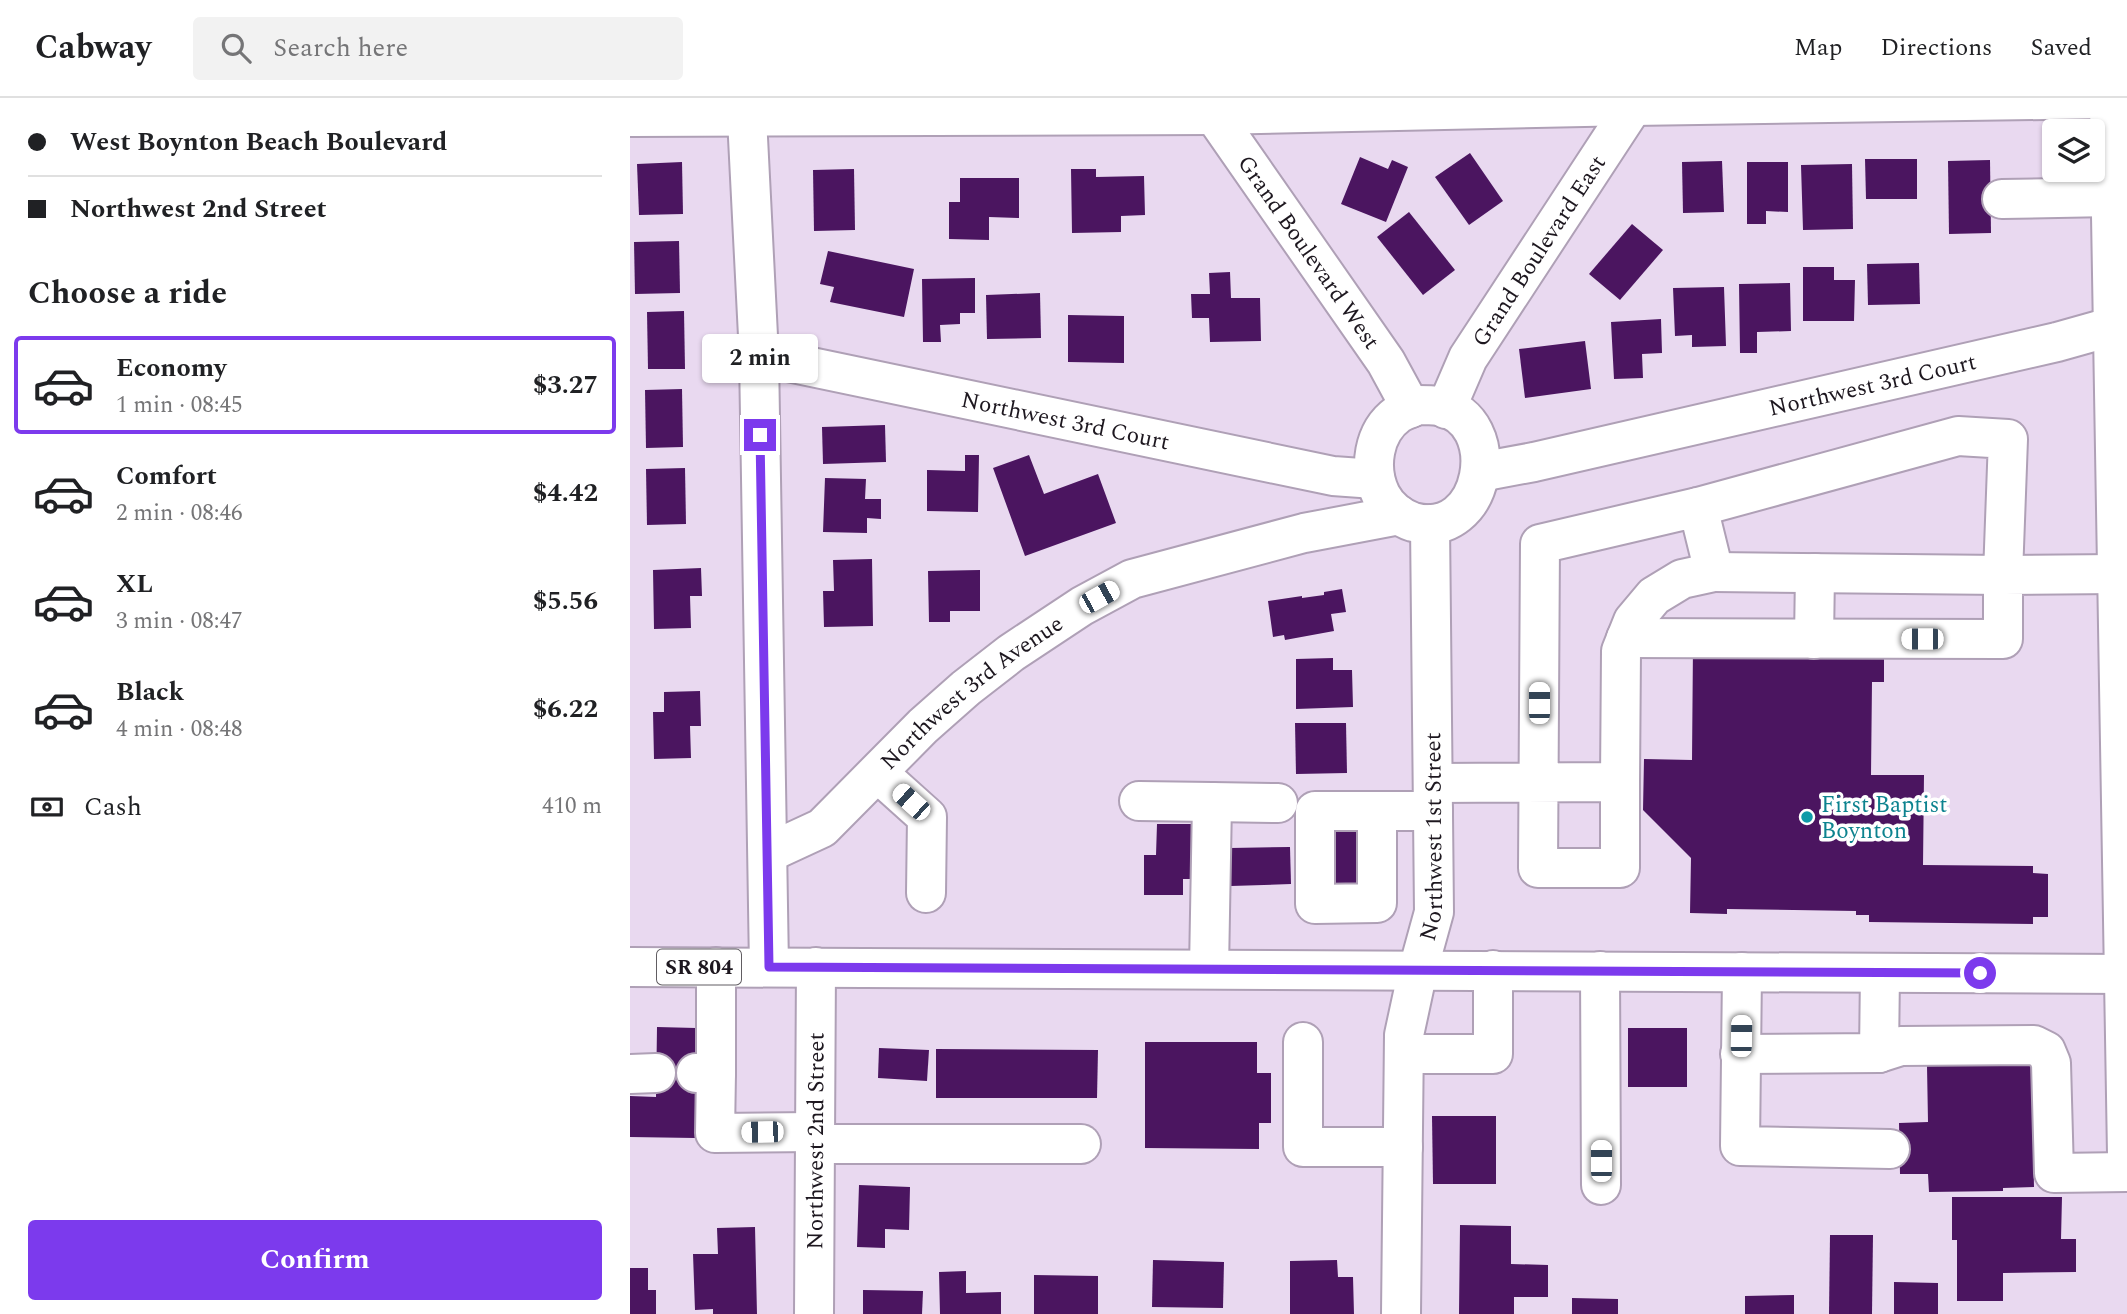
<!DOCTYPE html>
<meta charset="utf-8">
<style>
body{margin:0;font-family:Spectral,serif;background:#f2f2f2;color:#202124;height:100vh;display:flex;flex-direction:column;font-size:26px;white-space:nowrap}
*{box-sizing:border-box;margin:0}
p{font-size:23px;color:#757577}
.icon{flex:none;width:38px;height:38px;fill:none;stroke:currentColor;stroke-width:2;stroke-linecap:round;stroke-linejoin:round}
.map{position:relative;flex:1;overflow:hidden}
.drawer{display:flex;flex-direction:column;background:#fff;width:630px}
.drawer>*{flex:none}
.hud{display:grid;align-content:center;height:154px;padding:0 28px;background:#fff}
.controls{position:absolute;left:1412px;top:21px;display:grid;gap:14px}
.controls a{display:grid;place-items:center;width:63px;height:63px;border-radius:7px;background:#fff;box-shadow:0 2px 5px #0004;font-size:35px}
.end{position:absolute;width:32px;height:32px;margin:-16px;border:9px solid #7c3aed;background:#fff;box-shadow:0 0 0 4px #fff}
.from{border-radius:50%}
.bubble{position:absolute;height:49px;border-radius:7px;background:#fff;box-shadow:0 2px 5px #0004;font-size:23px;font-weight:700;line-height:49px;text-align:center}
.car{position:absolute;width:21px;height:42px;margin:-21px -10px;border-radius:9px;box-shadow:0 0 5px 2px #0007;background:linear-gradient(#fff 24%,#345 0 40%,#fff 0 76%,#345 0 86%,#fff 0)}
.hud b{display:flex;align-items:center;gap:24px;height:66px;font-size:26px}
.hud b+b{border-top:2px solid #e0e0e0}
.hud i{width:18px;height:18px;background:#202124}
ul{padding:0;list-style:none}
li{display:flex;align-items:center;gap:21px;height:98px;margin:0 14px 10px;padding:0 14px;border:4px solid transparent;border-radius:7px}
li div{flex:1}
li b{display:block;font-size:26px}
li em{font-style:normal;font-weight:700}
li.active{border-color:#7c3aed}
li>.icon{width:63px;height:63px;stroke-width:1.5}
h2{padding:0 28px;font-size:32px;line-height:84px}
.pay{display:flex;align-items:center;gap:18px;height:77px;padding:0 28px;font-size:26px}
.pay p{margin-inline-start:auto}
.action{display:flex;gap:14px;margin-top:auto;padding:14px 28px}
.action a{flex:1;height:80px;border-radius:7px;background:#7c3aed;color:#fff;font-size:28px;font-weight:700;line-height:80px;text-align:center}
header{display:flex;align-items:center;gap:42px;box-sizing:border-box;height:98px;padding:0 35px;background:#fff;border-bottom:2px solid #e0e0e0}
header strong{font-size:33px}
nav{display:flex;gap:38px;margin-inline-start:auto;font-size:24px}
.search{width:490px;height:63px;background:#f2f2f2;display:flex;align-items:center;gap:18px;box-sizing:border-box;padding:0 24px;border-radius:7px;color:#757577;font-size:26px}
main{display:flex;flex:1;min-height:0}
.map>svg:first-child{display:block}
.building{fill:#4b1560}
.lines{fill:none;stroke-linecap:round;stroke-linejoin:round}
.minor-casing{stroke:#afa0b6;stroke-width:42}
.major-casing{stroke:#afa0b6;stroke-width:42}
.minor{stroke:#fff;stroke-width:38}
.major{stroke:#fff;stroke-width:38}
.route{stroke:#7c3aed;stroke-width:9}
.culture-dot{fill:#0f9aa8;stroke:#fff;stroke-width:2.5}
.labels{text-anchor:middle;stroke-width:7;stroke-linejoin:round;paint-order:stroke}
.shield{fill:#fff;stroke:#615d62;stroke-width:2}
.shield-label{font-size:21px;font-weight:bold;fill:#1d171f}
.street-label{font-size:23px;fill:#1d171f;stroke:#fff}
.culture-label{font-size:23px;fill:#0d838f;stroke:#fff;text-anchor:start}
</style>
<header>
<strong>Cabway</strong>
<div class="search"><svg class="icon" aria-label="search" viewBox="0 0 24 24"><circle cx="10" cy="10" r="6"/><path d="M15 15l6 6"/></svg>Search here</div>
<nav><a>Map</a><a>Directions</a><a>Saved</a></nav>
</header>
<main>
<section class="drawer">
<div class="hud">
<b><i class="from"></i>West Boynton Beach Boulevard</b>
<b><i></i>Northwest 2nd Street</b>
</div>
<h2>Choose a ride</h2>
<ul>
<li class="active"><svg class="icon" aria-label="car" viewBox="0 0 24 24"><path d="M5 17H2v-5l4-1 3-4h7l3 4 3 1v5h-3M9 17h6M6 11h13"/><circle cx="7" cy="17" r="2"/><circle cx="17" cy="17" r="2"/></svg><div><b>Economy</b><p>1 min · 08:45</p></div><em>$3.27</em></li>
<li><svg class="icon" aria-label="car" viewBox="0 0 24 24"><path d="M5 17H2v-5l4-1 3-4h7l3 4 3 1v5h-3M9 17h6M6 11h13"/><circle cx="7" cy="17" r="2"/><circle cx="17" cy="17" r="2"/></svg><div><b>Comfort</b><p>2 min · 08:46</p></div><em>$4.42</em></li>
<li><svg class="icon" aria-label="car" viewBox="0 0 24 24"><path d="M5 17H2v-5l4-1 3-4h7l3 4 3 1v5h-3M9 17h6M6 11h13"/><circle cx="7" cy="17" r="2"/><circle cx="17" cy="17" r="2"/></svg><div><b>XL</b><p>3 min · 08:47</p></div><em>$5.56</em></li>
<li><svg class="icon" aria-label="car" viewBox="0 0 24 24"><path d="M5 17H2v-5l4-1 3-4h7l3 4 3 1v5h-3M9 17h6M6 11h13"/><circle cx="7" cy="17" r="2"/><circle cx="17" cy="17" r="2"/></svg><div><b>Black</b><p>4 min · 08:48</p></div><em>$6.22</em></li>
</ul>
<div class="pay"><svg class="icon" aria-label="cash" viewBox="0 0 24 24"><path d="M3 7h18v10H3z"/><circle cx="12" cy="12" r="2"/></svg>Cash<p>410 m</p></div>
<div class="action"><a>Confirm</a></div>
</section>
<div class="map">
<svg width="1497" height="1216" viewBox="0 0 1497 1216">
<rect width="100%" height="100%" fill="#e9d9f0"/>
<g class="building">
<polygon points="840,55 873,103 839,127 805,79"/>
<polygon points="730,59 758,71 762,62 778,69 756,124 711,106"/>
<polygon points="1235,61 1287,61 1287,101 1236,101"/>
<polygon points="1360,62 1361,135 1319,136 1318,63"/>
<polygon points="1092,63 1094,114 1053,115 1052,64"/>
<polygon points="52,64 53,116 9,117 7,66"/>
<polygon points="1117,64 1158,64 1158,114 1136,113 1136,126 1117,126"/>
<polygon points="1222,66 1223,131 1173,132 1171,67"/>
<polygon points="224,71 225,132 184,133 183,72"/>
<polygon points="441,71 466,71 466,79 514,78 515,117 491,118 491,134 442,135"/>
<polygon points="330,80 389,80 389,120 359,119 359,142 319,141 319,104 330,104"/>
<polygon points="779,114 825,172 793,197 747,139"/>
<polygon points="1002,126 1033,152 990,202 959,176"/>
<polygon points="49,143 50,195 5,196 4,144"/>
<polygon points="198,153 284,171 274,219 200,204 204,189 190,186"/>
<polygon points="1289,165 1290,206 1238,207 1237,166"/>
<polygon points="1173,169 1204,169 1204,182 1225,182 1224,223 1173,223"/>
<polygon points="600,174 601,200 630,200 631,243 580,244 579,220 562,220 561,196 580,196 579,175"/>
<polygon points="345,180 345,215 330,215 330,226 310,227 311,244 293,244 292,181"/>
<polygon points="1160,185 1161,233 1127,234 1127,255 1110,255 1109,186"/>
<polygon points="1094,189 1096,248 1062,249 1062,237 1045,238 1043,190"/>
<polygon points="410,195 411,240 357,241 356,197"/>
<polygon points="54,213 55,271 18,271 17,214"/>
<polygon points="438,217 494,218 494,265 438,264"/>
<polygon points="1031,221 1032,255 1012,256 1013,280 984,281 981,224"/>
<polygon points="955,243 961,291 895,300 889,251"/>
<polygon points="52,291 53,349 16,350 15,292"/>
<polygon points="255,327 256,364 193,366 192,329"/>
<polygon points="335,357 349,357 348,414 297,413 297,372 335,373"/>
<polygon points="399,357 414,396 468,376 486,425 395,458 363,370"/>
<polygon points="55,370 56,426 17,427 16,371"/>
<polygon points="195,380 236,381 235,401 251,401 251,421 237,420 237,435 193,434"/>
<polygon points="242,461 243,528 194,529 193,493 204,493 203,462"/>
<polygon points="71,470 72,498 60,498 61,530 24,531 23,472"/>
<polygon points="350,472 350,513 320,513 320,524 299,524 298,473"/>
<polygon points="712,491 716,514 701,516 704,533 655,542 654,537 643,539 638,503 672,498 672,500 694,497 694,494"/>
<polygon points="1063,547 1254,549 1254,584 1242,584 1241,677 1294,677 1293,767 1403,768 1403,775 1418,776 1418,819 1403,819 1403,826 1239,824 1239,817 1226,817 1226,813 1097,811 1097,816 1060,815 1061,760 1013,712 1014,661 1062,662"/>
<polygon points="703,560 703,572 722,572 723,609 666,611 666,561"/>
<polygon points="70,593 71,628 60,628 61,660 24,661 23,614 34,614 34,594"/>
<polygon points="665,625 716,625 717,675 666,676"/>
<polygon points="527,726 567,726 566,781 553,781 553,797 514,797 514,757 526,757"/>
<polygon points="702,726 731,726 733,801 692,801"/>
<polygon points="660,749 661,786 601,788 600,750"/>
<polygon points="27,929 66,930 65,1040 0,1039 0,998 26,999"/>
<rect x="998" y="930" width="59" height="59"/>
<polygon points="515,944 627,944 627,975 641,975 641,1025 629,1025 629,1051 515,1050"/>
<polygon points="249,950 299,952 297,983 248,980"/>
<polygon points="306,951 468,952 467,1000 306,1000"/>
<polygon points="1401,962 1404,1089 1373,1090 1373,1093 1299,1094 1298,1076 1270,1076 1269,1025 1298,1024 1297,968 1375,966 1375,963"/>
<polygon points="802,1018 866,1018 866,1086 803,1086"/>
<polygon points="229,1087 280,1089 279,1132 255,1131 255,1150 227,1149"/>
<polygon points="1322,1099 1432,1099 1431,1141 1446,1141 1446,1174 1373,1175 1373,1203 1327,1203 1327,1142 1322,1142"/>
<polygon points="830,1127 881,1128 881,1166 918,1167 918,1199 884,1199 884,1216 829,1216"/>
<polygon points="125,1129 127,1216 83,1216 83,1211 65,1212 63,1156 88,1156 87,1130"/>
<polygon points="1200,1137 1243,1137 1242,1216 1199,1216"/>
<polygon points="523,1162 594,1164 593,1210 522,1209"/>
<polygon points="707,1162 708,1179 723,1179 724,1216 660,1216 660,1163"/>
<polygon points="0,1170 18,1170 18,1192 26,1192 26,1216 0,1216"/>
<polygon points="336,1173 336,1195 371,1194 371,1216 310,1216 309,1174"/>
<polygon points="404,1177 468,1178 468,1216 404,1216"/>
<polygon points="1264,1184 1308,1185 1308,1216 1264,1216"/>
<polygon points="233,1192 293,1193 292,1216 233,1216"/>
<polygon points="1164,1197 1164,1216 1115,1216 1115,1198"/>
<polygon points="942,1200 988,1201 988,1216 942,1216"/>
</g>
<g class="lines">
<defs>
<g id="minor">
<polyline points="116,0 129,258 139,869"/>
<path id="s1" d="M 595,0 L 584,17 L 756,264 L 781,310"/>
<polyline points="1479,0 1497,1056"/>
<polyline points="0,19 584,17 1003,8 1479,1 1497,9"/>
<polyline points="1372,101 1481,99"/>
<path id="s2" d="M 129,258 L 703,378 L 745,381"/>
<path d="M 788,307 C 795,307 802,307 809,308 C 877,321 856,444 783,424 C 770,420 757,409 751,397 C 738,370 743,334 768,316 C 774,312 782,310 788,307 Z"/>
<path id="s3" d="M 816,311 L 838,260 L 1003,8 L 997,0"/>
<path id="s4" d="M 850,374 L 904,364 L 1427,244 L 1484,228"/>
<polyline points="1068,409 1328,338 1378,341 1373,477 1084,474"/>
<polyline points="996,540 1373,541 1373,477 1487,476"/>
<polyline points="1184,541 1185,475"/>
<polyline points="248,675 297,719 296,795"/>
<polyline points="803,685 990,684 991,553 1003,523 1024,498 1052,481 1084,474 1068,409 910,446 908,770 990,770 990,684"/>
<polyline points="509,703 582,704 579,871"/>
<polyline points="582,704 648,705"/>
<polyline points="747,713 747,805 685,806 685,713 803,713"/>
<path id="s5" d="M 138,755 L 192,730 L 293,628 L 336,590 L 381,555 L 452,508 L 502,481 L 674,435 L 769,417"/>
<polyline points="970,873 971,1087"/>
<polyline points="1112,874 1110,1048 1260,1051"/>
<polyline points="673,944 673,1049 773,1049"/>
<polyline points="1249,955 1250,875"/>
<polyline points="774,956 863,956 863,872"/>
<polyline points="1110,956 1249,955 1271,948 1404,947 1416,953 1421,965 1424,1075 1497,1074"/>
<polyline points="66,975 86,975 86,869"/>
<polyline points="86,975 85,1035 185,1034"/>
<polyline points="0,976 26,975"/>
<polyline points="185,1046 451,1046"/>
<path id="s6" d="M 184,1216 L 186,869"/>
<path id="s7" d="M 771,1216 L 774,937 L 788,872 L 804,814 L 800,426"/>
</g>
<polyline id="major" points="0,869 1497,876"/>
</defs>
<use href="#minor" class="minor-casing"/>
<use href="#major" class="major-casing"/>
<use href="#minor" class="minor"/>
<use href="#major" class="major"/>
</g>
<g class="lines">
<polyline class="route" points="130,337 139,869 1350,875"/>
</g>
<circle class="culture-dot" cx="1177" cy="719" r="7"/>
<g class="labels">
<rect class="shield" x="27" y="851.5" width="84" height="35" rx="5"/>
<g class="shield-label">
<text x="69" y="876">SR 804</text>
</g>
<g class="street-label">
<text dy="8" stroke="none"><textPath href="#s3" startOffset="184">Grand Boulevard East</textPath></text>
<text dy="8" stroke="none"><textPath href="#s1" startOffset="187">Grand Boulevard West</textPath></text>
<text dy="8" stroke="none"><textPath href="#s4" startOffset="402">Northwest 3rd Court</textPath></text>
<text dy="8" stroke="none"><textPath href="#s2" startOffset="313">Northwest 3rd Court</textPath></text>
<text dy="8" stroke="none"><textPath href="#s5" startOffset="262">Northwest 3rd Avenue</textPath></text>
<text dy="8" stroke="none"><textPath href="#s7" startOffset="481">Northwest 1st Street</textPath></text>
<text dy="8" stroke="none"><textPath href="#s6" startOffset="173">Northwest 2nd Street</textPath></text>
</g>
<g class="culture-label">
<text x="1191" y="714">First Baptist<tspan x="1191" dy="26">Boynton</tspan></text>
</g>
</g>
</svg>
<div class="controls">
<a><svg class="icon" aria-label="layers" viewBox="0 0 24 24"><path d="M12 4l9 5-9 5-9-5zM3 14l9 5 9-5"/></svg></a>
</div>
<i class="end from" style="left:1350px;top:875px"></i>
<i class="end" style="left:130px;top:337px"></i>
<div class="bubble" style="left:72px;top:236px;width:116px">2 min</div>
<i class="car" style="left:469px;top:499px;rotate:61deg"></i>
<i class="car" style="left:1292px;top:541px;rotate:270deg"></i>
<i class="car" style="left:909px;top:605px;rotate:0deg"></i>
<i class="car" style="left:281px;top:704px;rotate:312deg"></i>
<i class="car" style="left:1111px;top:938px;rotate:1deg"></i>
<i class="car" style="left:132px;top:1034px;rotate:269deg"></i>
<i class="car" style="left:971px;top:1063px;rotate:0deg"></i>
</div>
</main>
